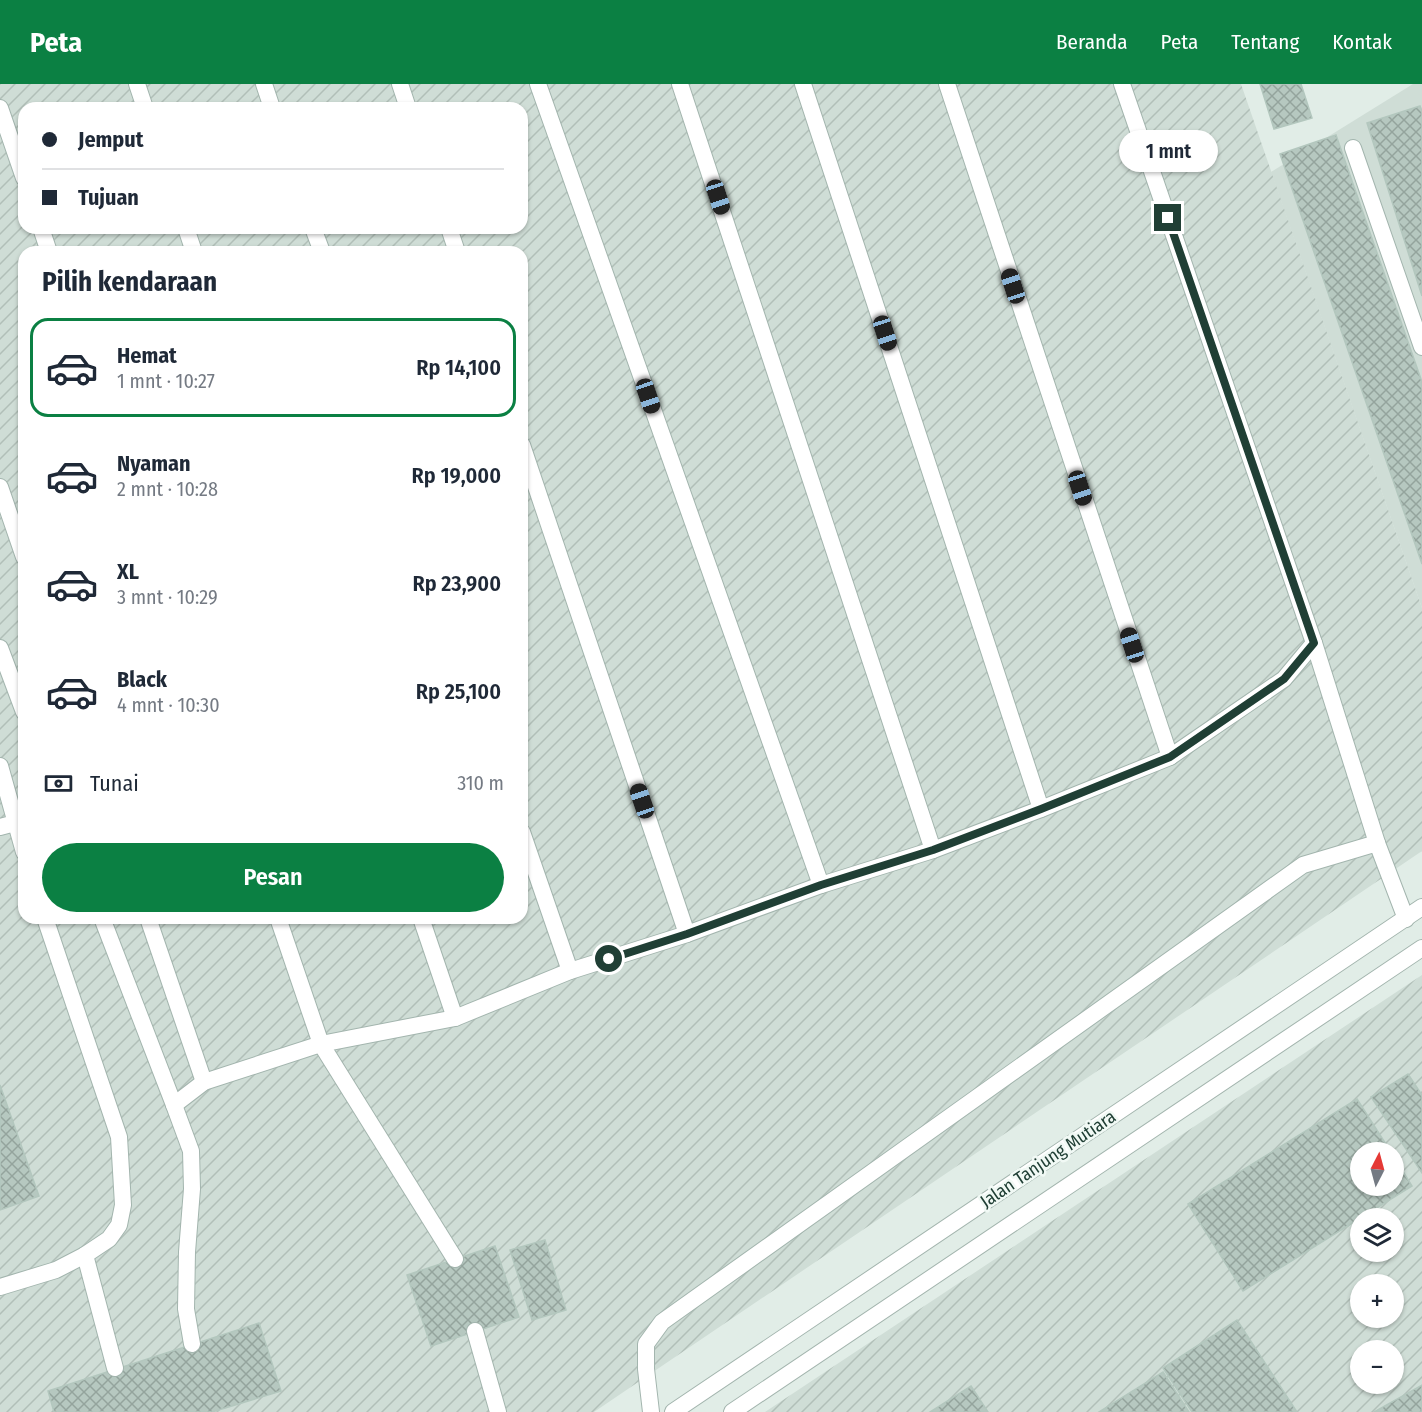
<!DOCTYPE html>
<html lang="id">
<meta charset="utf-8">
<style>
body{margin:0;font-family:"Fira Sans Condensed",sans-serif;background:#f6f6f7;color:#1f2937;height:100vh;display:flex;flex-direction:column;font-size:22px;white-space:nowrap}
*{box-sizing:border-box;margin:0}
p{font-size:20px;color:#747a83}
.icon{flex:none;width:33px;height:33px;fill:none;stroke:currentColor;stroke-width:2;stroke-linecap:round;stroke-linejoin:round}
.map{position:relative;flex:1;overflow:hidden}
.side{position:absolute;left:18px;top:162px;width:510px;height:678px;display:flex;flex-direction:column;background:#fff;border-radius:18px;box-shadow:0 2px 4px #0004}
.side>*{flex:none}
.guide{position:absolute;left:18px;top:18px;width:510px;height:132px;border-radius:18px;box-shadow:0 2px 4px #0004;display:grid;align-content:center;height:132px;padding:0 24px;background:#fff}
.needle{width:39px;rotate:6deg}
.fabs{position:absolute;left:1350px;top:1058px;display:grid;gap:12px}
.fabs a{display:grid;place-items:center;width:54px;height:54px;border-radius:50%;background:#fff;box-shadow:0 2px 4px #0004;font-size:30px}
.end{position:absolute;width:27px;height:27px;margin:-14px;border:8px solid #203f35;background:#fff;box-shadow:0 0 0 3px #fff}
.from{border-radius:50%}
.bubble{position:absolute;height:42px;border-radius:21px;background:#fff;box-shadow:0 2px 4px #0004;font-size:20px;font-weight:600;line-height:42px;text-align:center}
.car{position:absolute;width:18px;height:36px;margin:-18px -9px;border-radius:8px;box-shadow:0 0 4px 2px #0007;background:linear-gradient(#222 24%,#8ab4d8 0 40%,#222 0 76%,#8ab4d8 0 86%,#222 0)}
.guide b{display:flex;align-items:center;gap:21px;height:57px;font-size:22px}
.guide b+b{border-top:2px solid #e0e1e3}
.guide i{width:15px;height:15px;background:#1f2937}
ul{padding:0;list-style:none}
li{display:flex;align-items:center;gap:18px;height:99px;margin:0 12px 9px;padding:0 12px;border:3px solid transparent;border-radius:18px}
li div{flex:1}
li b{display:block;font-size:22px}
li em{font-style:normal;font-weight:600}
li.on{border-color:#0b8043}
li>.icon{width:54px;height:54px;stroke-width:1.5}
h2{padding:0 24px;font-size:27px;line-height:72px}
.pay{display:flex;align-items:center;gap:15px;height:66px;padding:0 24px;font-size:22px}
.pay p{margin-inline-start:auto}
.button{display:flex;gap:12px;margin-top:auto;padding:12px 24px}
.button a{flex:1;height:69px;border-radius:36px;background:#0b8043;color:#fff;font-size:24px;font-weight:600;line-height:69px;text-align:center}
header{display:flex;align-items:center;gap:36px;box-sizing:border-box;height:84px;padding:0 30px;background:#0b8043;color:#fff}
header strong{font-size:28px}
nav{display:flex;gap:33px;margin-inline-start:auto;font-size:21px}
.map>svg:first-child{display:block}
.built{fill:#cfddd6}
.industrial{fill:url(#industrial-furrows);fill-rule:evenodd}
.building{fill:url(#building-cross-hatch);stroke:#b3c7be;stroke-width:1.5}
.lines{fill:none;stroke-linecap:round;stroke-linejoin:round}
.service-casing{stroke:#a3b5ae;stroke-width:18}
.service{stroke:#fff;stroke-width:16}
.route{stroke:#203f35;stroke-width:8}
.labels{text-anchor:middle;stroke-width:5;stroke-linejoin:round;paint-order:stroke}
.street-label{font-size:18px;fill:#203f35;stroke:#f1f9f5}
</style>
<header>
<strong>Peta</strong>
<nav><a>Beranda</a><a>Peta</a><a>Tentang</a><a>Kontak</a></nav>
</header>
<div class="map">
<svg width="1422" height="1328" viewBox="0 0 1422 1328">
<defs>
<pattern id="industrial-furrows" width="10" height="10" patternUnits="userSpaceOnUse" patternTransform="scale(1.5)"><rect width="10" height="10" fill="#cfddd6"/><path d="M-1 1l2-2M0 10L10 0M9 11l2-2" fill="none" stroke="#b1bfb8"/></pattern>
<pattern id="building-cross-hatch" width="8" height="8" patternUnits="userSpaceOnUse" patternTransform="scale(1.5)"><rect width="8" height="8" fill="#b6c8c0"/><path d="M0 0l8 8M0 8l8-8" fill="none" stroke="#94a49d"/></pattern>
</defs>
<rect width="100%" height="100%" fill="#e1ede7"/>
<polygon class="built" points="1413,0 1422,0 1422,524 1271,88"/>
<g class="industrial">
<path d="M 0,0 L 1241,0 L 1422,524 L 1422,767 L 594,1328 L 0,1328 ZM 24,24 L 522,24 L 522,144 L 24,144 ZM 24,168 L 522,168 L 522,834 L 24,834 Z"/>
<path d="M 1422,891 L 1422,1328 L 765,1328 ZM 1360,1068 L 1394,1068 L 1394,1101 L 1360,1101 ZM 1360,1134 L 1394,1134 L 1394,1167 L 1360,1167 ZM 1360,1200 L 1394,1200 L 1394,1233 L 1360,1233 ZM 1360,1266 L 1394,1266 L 1394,1299 L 1360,1299 Z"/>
</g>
<g class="building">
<polygon points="1260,0 1301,0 1312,34 1274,45"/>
<polygon points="1420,22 1422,27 1422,212 1367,39"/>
<polygon points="1336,51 1422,298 1422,480 1280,70"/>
<polygon points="1408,990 1422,1011 1422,1089 1371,1013"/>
<polygon points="0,1001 39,1112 0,1126"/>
<polygon points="1357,1015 1391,1068 1360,1068 1360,1101 1394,1101 1394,1073 1412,1102 1243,1207 1188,1120"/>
<polygon points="545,1156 566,1226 532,1236 510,1166"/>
<polygon points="495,1162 519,1233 431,1262 407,1191"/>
<polygon points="1237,1236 1297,1328 1192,1328 1163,1284"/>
<polygon points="259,1239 281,1307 212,1328 54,1328 48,1307"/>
<polygon points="1163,1288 1189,1328 1099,1328"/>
<polygon points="1422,1301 1422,1328 1374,1328"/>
<polygon points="971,1302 988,1328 930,1328"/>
</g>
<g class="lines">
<defs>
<g id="service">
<polyline points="137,0 145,24"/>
<polyline points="264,0 272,24"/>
<polyline points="400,0 408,24"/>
<polyline points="538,0 821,801"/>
<polyline points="680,0 933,766"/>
<polyline points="803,0 1041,725"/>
<polyline points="947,0 1170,673"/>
<polyline points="0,24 24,94"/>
<polyline points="1353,64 1422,263"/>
<polyline points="41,144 49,168"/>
<polyline points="186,144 194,168"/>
<polyline points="313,144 322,168"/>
<polyline points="449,144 457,168"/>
<polyline points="522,361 687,850"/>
<polyline points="0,403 24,473"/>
<polyline points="1314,559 1377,759"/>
<polyline points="0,564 24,628"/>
<polyline points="0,682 24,768"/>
<polyline points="0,743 15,739"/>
<polyline points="522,748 570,887"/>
<polyline points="102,834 174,1021 204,998 321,960 455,934 570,887 687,850 821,801 933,766 1041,725 1170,673 1284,595 1314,559 1122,0"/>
<polyline points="148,834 204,998"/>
<polyline points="278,834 321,960 455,1175"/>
<polyline points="421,834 455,934"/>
<polyline points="174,1021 191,1067 192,1105 187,1168 186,1225 192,1260"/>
<polyline points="85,1171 115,1284"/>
<polyline points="0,1203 56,1186 85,1171 109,1155 119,1141 123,1121 119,1053 45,834"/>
<polyline points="475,1247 498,1328"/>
<polyline points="651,1328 646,1285 646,1260 662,1238 1303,781 1377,759 1406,835"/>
<polyline points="673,1328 1422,823"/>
<polyline points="732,1328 1422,864"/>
</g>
</defs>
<use href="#service" class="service-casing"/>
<use href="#service" class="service"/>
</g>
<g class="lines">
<polyline class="route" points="609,875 687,850 821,801 933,766 1041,725 1170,673 1284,595 1314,559 1168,134"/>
</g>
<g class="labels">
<g class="street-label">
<text transform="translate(1048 1075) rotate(-34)" y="6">Jalan Tanjung Mutiara</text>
</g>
</g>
</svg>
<div class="fabs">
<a><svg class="needle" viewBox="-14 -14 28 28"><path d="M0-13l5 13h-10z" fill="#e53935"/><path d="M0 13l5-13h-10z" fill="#747a83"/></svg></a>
<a><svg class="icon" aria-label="layers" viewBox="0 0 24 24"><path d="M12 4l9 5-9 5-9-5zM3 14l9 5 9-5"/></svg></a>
<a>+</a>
<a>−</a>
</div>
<i class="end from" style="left:609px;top:875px"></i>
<i class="end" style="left:1168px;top:134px"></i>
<div class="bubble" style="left:1119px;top:46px;width:99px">1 mnt</div>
<i class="car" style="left:718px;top:113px;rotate:162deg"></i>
<i class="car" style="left:1013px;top:202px;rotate:342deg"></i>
<i class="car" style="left:885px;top:249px;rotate:162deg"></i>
<i class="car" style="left:648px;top:312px;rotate:161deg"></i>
<i class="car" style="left:1080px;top:404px;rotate:162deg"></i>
<i class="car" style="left:1132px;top:561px;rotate:342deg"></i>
<i class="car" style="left:642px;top:717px;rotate:341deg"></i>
<div class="guide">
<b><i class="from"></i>Jemput</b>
<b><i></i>Tujuan</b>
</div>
<section class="side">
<h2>Pilih kendaraan</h2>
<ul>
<li class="on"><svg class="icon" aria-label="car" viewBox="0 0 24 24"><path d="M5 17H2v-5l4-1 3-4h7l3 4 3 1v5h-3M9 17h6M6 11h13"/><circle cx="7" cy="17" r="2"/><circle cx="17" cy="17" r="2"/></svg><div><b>Hemat</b><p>1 mnt · 10:27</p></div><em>Rp 14,100</em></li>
<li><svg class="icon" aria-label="car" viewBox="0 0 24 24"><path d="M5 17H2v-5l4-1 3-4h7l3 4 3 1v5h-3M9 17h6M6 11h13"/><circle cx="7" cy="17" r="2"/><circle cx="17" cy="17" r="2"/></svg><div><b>Nyaman</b><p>2 mnt · 10:28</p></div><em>Rp 19,000</em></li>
<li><svg class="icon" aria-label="car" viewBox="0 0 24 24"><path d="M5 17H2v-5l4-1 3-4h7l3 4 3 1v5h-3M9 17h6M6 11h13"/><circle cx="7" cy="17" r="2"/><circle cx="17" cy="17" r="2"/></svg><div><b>XL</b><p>3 mnt · 10:29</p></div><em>Rp 23,900</em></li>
<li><svg class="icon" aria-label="car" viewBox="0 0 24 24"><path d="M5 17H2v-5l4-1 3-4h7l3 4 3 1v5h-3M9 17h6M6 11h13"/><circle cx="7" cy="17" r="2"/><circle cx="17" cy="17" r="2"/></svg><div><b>Black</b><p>4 mnt · 10:30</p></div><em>Rp 25,100</em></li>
</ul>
<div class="pay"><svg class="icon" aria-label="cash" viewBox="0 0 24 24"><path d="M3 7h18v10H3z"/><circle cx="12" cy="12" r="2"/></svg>Tunai<p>310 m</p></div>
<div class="button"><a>Pesan</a></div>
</section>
</div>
